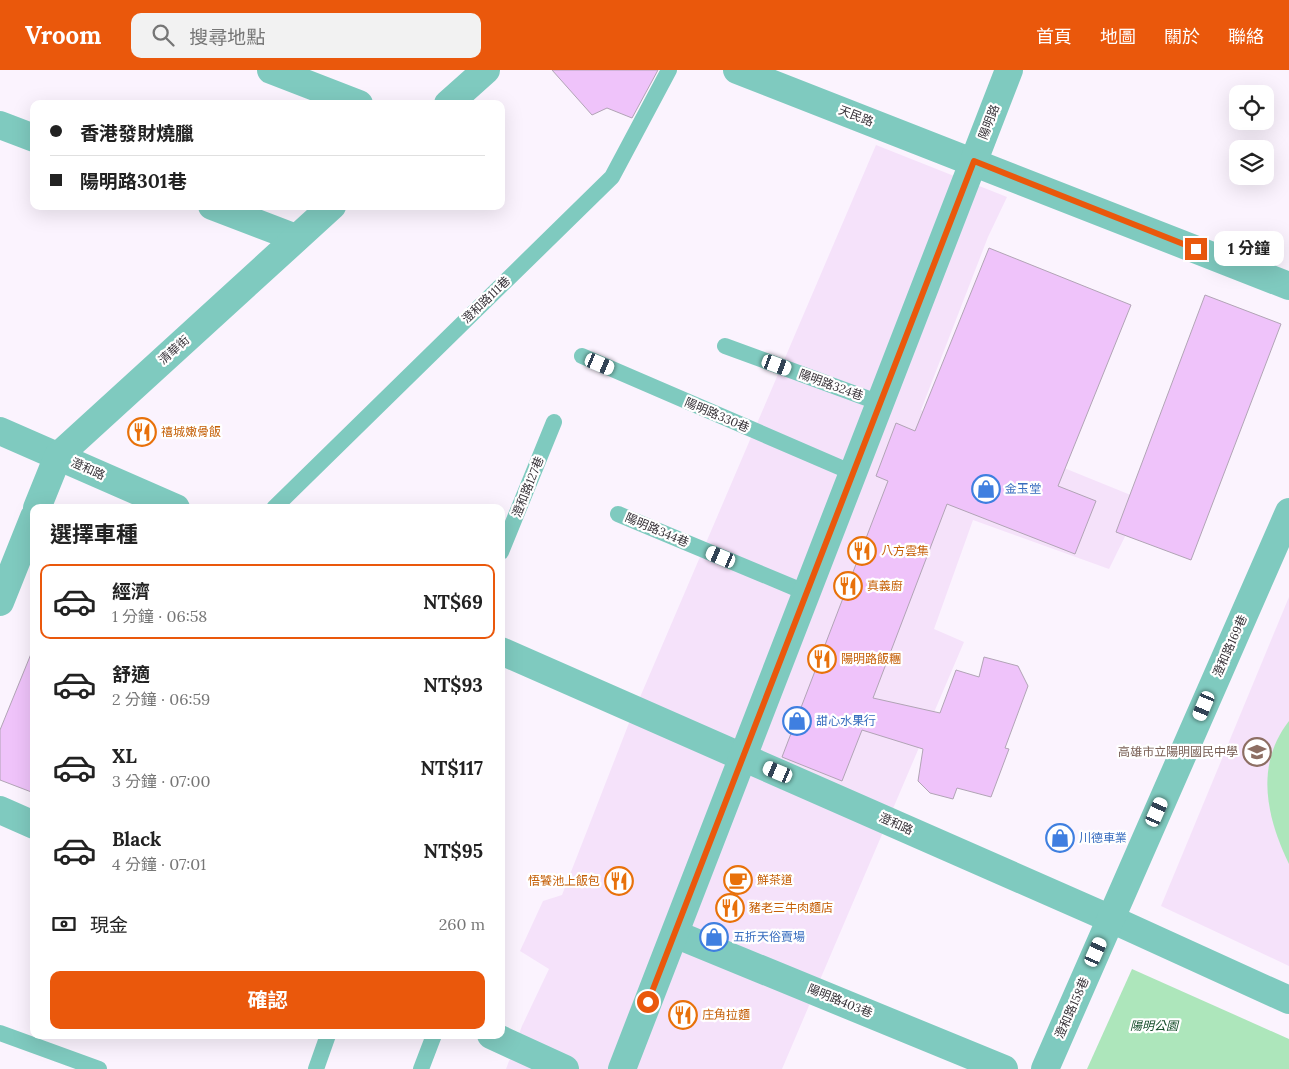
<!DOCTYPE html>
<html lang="zh-TW">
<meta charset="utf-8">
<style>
body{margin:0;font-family:Lora,"Noto Sans TC",serif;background:#f2f2f2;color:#222;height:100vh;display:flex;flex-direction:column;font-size:19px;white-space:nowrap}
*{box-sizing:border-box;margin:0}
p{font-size:16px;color:#767676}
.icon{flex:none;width:28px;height:28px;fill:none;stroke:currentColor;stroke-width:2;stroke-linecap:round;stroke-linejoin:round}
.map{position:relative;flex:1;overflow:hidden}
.side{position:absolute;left:30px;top:434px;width:475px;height:535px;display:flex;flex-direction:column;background:#fff;border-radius:10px;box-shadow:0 5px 20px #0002}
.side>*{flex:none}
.hud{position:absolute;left:30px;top:30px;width:475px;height:110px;border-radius:10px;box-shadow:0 5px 20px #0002;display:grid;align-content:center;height:110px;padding:0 20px;background:#fff}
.buttons{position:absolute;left:1229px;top:15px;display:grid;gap:10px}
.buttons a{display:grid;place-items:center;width:45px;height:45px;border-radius:10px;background:#fff;box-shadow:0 5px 20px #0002;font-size:25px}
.end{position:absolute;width:22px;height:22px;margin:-11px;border:6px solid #ea580c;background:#fff;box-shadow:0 0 0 2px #fff}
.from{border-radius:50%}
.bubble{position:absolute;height:35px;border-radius:10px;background:#fff;box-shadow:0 5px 20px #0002;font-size:16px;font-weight:700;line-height:35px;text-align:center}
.car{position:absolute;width:15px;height:30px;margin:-15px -8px;border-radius:6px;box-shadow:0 0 4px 1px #0007;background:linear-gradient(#fff 24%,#345 0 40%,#fff 0 76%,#345 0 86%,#fff 0)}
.hud b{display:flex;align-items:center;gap:18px;height:48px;font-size:19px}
.hud b+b{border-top:1px solid #e0e0e0}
.hud i{width:12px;height:12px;background:#222}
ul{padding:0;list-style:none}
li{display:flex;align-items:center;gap:15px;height:75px;margin:0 10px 8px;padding:0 10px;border:2px solid transparent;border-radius:10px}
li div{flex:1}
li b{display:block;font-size:19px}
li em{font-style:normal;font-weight:700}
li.active{border-color:#ea580c}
li>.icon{width:45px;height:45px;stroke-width:1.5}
h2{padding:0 20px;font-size:22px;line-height:60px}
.pay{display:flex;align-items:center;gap:12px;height:55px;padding:0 20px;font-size:19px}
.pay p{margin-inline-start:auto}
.action{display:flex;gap:10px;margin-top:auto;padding:10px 20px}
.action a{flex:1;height:58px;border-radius:10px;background:#ea580c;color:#fff;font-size:20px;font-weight:700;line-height:58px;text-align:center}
header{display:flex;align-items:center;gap:30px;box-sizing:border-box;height:70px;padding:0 25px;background:#ea580c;color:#fff}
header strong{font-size:24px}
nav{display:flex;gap:28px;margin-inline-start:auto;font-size:18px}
.search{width:350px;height:45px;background:#f2f2f2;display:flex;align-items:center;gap:12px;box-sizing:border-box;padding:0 18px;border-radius:10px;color:#767676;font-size:19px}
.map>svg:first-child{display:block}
.built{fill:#f5e2fa}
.green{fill:#ade6bb}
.building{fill:#efc3fa;stroke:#b1a4b5}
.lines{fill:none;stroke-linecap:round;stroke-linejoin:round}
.lane{stroke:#7fcabf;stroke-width:16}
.street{stroke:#7fcabf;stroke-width:28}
.route{stroke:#ea580c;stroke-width:6}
.labels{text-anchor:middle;stroke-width:4.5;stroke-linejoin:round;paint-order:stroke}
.street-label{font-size:12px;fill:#373238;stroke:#fff}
.food-label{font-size:12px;fill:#c56008;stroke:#fff;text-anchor:start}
.shop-label{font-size:12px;fill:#366cbe;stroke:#fff;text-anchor:start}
.education-label{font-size:12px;fill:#785e54;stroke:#fff;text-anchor:end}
.park-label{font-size:12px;font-style:italic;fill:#124b28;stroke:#fff}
</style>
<header>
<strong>Vroom</strong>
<div class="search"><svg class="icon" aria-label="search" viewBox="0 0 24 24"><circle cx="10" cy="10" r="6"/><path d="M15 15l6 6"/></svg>搜尋地點</div>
<nav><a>首頁</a><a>地圖</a><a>關於</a><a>聯絡</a></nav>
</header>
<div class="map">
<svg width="1289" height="999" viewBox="0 0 1289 999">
<rect width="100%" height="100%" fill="#fbf3fe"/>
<g class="built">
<polygon points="876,75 1007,127 988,167 921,340 1143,430 1109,499 973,450 934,559 964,572 782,999 506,999 522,956 549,899 520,881 543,831 562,825 629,653"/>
<polygon points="1289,527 1289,896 1161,836"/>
</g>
<g class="green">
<path d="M 1289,651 L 1289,794 C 1267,748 1254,696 1289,651 Z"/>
<polygon points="1132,899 1289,969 1289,999 1087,999"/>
</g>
<g class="building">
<polygon points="552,0 658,0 632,48 607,38 592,45"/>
<polygon points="989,178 1131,235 1058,416 1096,431 1075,484 947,434 873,628 940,643 956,600 979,607 984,587 1018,596 1028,616 1005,678 1009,679 991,727 957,718 953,729 930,723 918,711 923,679 862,660 842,711 782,687 888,411 876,406 896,353 915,361"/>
<polygon points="1205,225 1281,254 1191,490 1116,462"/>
<polygon points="33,579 34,579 34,723 0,710 0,660"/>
</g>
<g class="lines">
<g class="lane">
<polyline points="725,276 880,333"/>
<polyline points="582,286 853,403"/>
<polyline points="274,438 612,107 669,0"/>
<polyline points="618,444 807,523"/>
<polyline points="501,482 554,352"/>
<polyline points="0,963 99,999"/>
<polyline points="316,999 328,965"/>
<polyline points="421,999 434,965"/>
</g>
<g class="street">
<polyline points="271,0 359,34"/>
<polyline points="737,0 1289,216"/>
<polyline points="448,34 486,0"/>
<polyline points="0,55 34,68"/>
<polyline points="212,136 296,168"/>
<polyline points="0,361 176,438"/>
<polyline points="37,438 58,386 332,136"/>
<polyline points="0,532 34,447"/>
<polyline points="501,581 1111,849 1289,930"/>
<polyline points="0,740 34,755"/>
<polyline points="675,864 1004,999"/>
<polyline points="491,965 565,999"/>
<polyline points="622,999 1009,0"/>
<polyline points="1045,999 1289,442"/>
</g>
</g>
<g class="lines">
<polyline class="route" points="648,932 974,91 1196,179"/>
</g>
<defs>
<symbol id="restaurant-ring" viewBox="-11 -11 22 22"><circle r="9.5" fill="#fff" stroke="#e8710a" stroke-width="1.5"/><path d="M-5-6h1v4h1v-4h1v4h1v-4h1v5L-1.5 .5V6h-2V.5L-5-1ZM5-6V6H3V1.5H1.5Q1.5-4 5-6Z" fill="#e8710a"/></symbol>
<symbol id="shop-ring" viewBox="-11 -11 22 22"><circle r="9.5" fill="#fff" stroke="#3f7fe0" stroke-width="1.5"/><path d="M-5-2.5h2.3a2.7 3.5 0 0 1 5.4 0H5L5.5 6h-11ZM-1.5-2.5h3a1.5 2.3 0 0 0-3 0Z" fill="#3f7fe0"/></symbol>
<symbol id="school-ring" viewBox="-11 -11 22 22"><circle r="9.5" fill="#fff" stroke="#8d6e63" stroke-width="1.5"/><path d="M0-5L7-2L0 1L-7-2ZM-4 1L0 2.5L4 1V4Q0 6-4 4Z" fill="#8d6e63"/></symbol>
<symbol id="cafe-ring" viewBox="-11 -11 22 22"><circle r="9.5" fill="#fff" stroke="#e8710a" stroke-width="1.5"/><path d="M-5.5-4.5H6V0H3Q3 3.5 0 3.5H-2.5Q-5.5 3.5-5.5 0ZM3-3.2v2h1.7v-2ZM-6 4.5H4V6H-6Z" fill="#e8710a"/></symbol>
</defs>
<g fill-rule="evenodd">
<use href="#restaurant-ring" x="126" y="346" width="32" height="32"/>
<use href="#shop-ring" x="970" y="403" width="32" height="32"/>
<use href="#restaurant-ring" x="846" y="465" width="32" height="32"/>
<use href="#restaurant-ring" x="832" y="500" width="32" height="32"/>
<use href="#restaurant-ring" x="806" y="573" width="32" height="32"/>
<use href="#shop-ring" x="781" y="635" width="32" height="32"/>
<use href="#school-ring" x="1241" y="666" width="32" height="32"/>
<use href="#shop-ring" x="1044" y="752" width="32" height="32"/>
<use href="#cafe-ring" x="722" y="794" width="32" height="32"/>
<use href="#restaurant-ring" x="603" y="795" width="32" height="32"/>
<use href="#restaurant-ring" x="714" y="822" width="32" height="32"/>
<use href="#shop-ring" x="698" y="851" width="32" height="32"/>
<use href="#restaurant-ring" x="667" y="929" width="32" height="32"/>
</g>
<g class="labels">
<g class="street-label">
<text transform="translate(856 46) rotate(21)" y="4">天民路</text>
<text transform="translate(989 52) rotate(-69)" y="4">陽明路</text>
<text transform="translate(486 230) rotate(-44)" y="4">澄和路111巷</text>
<text transform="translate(174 280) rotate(-42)" y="4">清華街</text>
<text transform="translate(831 315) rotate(20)" y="4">陽明路324巷</text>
<text transform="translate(717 345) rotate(23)" y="4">陽明路330巷</text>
<text transform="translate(88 399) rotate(24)" y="4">澄和路</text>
<text transform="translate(528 417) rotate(-68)" y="4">澄和路127巷</text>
<text transform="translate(657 460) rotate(23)" y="4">陽明路344巷</text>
<text transform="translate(1230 576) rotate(-66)" y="4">澄和路169巷</text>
<text transform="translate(896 754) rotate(24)" y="4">澄和路</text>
<text transform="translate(840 931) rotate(22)" y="4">陽明路403巷</text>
<text transform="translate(1072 938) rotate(-66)" y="4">澄和路158巷</text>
</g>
<g class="food-label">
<text x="161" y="366">禧城嫩骨飯</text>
<text x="881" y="485">八方雲集</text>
<text x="867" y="520">真義廚</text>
<text x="841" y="593">陽明路飯糰</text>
<text x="757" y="814">鮮茶道</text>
<text x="600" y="815" text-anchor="end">悟饕池上飯包</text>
<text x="749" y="842">豬老三牛肉麵店</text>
<text x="702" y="949">庄角拉麵</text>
</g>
<g class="shop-label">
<text x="1005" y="423">金玉堂</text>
<text x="816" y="655">甜心水果行</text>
<text x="1079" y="772">川德車業</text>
<text x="733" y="871">五折天俗賣場</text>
</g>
<g class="education-label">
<text x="1238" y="686">高雄市立陽明國民中學</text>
</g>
<g class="park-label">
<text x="1154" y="960">陽明公園</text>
</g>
</g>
</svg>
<div class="buttons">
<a><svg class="icon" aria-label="locate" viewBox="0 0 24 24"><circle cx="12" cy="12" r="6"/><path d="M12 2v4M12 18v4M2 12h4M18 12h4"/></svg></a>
<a><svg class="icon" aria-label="layers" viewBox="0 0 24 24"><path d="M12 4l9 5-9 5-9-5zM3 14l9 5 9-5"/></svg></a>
</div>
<i class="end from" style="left:648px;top:932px"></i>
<i class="end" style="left:1196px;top:179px"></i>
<div class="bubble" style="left:1214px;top:161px;width:70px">1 分鐘</div>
<i class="car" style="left:600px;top:294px;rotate:113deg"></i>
<i class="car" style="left:777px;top:295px;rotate:110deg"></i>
<i class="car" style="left:721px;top:487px;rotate:293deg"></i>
<i class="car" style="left:1204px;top:636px;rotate:203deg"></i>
<i class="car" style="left:778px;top:702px;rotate:293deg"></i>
<i class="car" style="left:1157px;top:742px;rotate:24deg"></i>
<i class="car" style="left:1096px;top:882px;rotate:24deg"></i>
<div class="hud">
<b><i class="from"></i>香港發財燒臘</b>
<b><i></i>陽明路301巷</b>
</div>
<section class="side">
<h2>選擇車種</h2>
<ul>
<li class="active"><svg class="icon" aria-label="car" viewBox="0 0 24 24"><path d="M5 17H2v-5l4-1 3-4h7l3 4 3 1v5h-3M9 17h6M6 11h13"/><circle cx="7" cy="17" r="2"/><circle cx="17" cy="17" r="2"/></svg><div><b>經濟</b><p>1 分鐘 · 06:58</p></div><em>NT$69</em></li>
<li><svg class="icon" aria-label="car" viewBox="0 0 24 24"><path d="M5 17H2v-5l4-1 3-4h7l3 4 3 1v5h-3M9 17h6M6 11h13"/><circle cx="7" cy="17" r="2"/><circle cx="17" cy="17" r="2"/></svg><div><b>舒適</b><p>2 分鐘 · 06:59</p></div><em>NT$93</em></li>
<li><svg class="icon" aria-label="car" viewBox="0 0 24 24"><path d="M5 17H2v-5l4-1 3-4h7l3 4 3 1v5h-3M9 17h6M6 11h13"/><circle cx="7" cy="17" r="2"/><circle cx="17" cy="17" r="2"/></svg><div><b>XL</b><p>3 分鐘 · 07:00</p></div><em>NT$117</em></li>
<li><svg class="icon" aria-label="car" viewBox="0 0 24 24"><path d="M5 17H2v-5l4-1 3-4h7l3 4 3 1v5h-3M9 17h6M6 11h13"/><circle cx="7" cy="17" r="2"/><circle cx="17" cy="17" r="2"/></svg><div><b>Black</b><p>4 分鐘 · 07:01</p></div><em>NT$95</em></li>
</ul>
<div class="pay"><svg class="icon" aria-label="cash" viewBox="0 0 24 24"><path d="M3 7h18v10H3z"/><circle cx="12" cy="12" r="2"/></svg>現金<p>260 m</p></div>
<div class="action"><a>確認</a></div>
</section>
</div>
